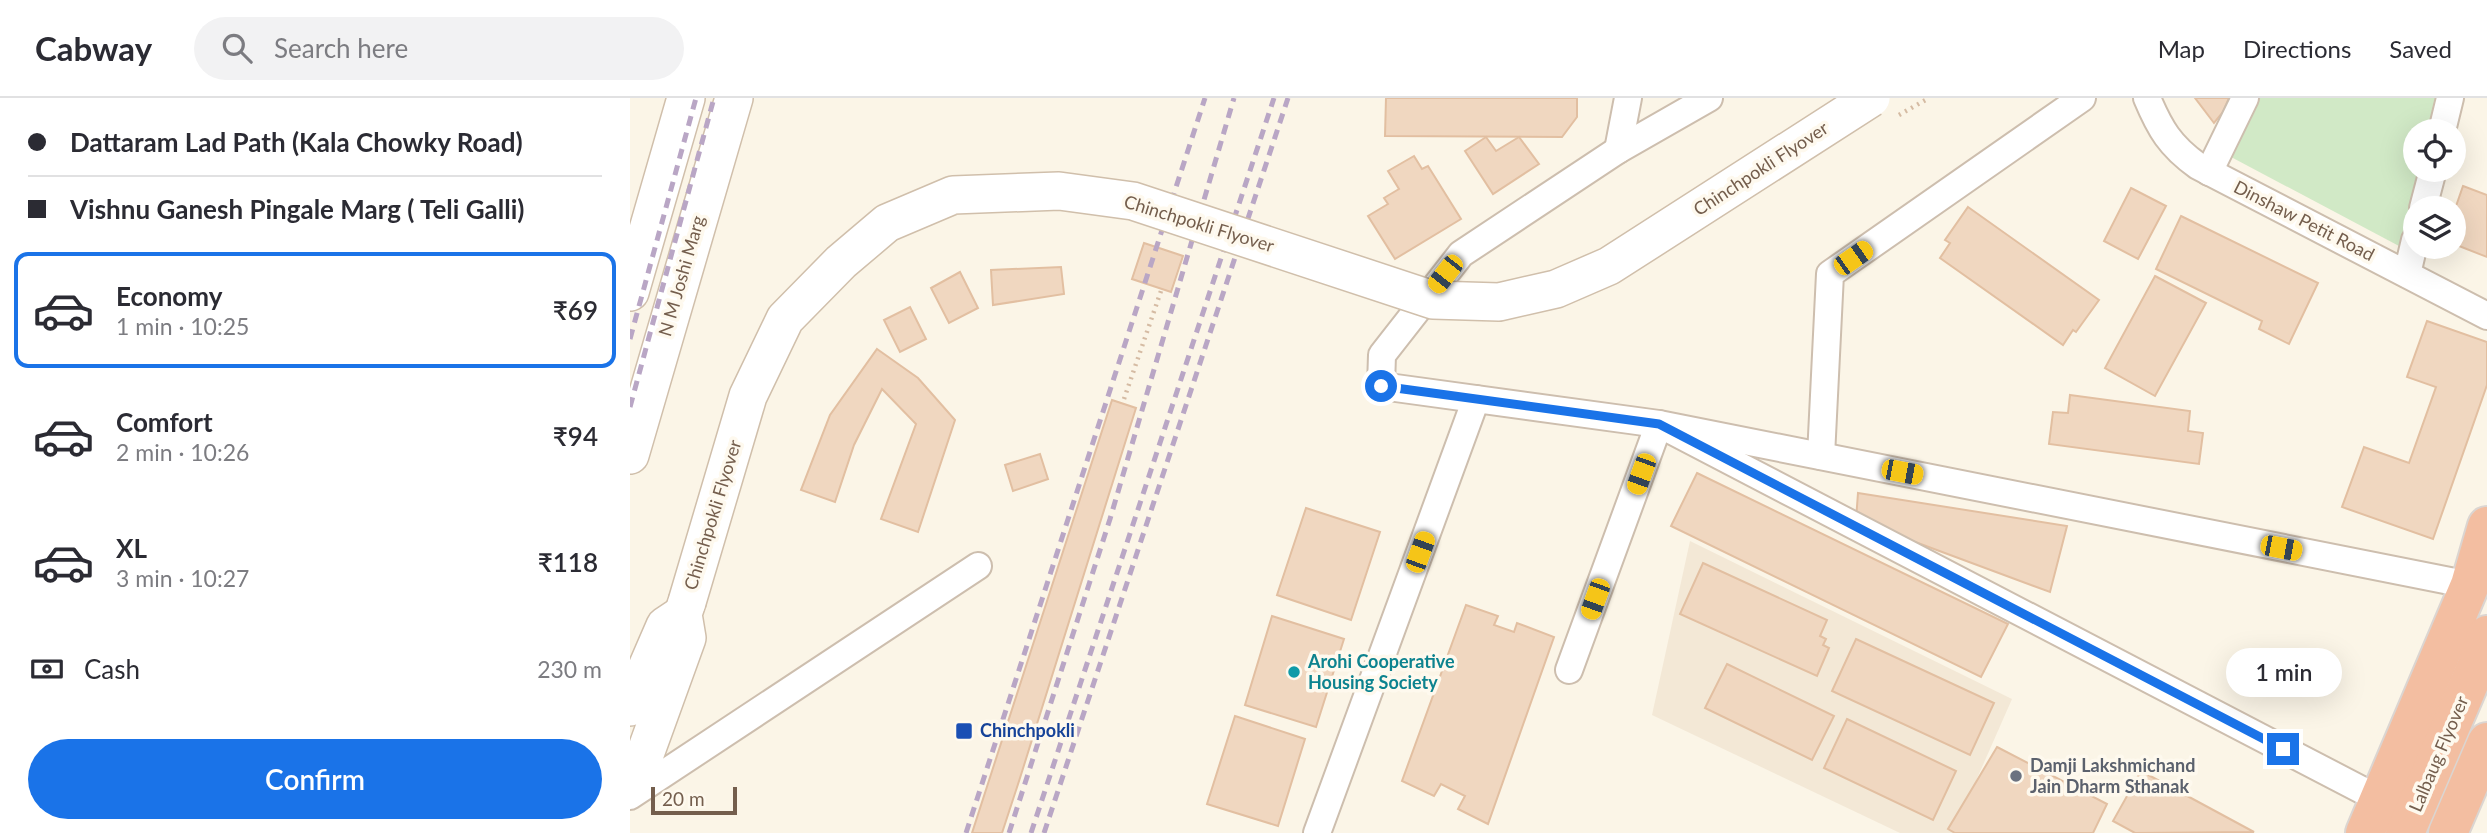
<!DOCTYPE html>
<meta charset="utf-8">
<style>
body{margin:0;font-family:Lato,sans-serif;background:#f2f2f3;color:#2b2b33;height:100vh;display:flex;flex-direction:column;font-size:26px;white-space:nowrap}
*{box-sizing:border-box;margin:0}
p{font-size:23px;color:#7c7c81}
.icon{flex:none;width:38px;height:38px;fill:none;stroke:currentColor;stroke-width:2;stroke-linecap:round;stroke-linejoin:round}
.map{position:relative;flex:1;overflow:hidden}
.side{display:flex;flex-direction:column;background:#fff;width:630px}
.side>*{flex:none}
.guide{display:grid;align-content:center;height:154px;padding:0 28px;background:#fff}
.controls{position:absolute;left:1773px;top:21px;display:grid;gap:14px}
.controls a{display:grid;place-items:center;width:63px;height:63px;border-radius:50%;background:#fff;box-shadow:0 7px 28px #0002;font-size:35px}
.scale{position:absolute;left:21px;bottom:18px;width:86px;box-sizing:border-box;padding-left:7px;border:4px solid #745e4d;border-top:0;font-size:19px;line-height:24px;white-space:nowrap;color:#745e4d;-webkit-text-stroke:5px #fef9ee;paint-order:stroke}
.end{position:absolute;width:32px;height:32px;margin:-16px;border:9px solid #1a73e8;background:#fff;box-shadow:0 0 0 4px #fff}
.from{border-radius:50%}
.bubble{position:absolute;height:49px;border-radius:24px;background:#fff;box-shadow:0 7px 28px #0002;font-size:23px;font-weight:600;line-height:49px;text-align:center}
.car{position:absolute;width:21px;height:42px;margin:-21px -10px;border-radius:9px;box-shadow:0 0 5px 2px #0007;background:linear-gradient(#f5c518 24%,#345 0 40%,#f5c518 0 76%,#345 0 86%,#f5c518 0)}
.guide b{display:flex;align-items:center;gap:24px;height:66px;font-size:26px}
.guide b+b{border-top:2px solid #e1e1e2}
.guide i{width:18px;height:18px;background:#2b2b33}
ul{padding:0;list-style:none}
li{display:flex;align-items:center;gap:21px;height:116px;margin:0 14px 10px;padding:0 14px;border:4px solid transparent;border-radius:14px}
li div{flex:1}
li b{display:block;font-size:26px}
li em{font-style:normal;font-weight:600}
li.on{border-color:#1a73e8}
li>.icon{width:63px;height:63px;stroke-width:1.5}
.pay{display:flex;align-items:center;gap:18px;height:77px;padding:0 28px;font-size:26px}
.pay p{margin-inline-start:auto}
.action{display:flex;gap:14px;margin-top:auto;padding:14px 28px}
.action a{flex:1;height:80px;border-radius:42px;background:#1a73e8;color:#fff;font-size:28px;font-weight:600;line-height:80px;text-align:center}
header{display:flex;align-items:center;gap:42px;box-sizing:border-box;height:98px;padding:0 35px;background:#fff;border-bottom:2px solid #e1e1e2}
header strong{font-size:33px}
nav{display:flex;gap:38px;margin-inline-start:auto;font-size:24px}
.search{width:490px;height:63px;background:#f2f2f3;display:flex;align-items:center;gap:18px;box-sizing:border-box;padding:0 24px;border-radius:38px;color:#7c7c81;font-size:26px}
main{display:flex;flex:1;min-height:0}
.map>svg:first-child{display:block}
.residential{fill:#f3e8d6}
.green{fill:#d1e9c6}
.building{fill:#f0d7c0;stroke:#e2bfa1;stroke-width:2}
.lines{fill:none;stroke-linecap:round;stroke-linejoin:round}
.street-casing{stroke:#cdbeae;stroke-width:30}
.secondary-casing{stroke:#d0bfab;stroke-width:40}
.highway-casing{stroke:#dbd5d1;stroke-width:42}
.path{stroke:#d5bba3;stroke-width:4.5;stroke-dasharray:2 5;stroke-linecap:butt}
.street{stroke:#fff;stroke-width:26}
.secondary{stroke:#fff;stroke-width:37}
.highway{stroke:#f3bea1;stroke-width:38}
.rail{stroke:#b9a6c5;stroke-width:5;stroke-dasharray:10 7;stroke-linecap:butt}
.secondary-bridge-casing{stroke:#d0bfab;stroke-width:40;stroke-linecap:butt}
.secondary-bridge{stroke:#fff;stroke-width:37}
.route{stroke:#1a73e8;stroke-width:9}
.culture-dot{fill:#0f9aa8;stroke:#fef9ee;stroke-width:2.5}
.transit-dot{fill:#1a4fb4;stroke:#fef9ee;stroke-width:2.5}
.worship-dot{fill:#6b7280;stroke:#fef9ee;stroke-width:2.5}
.labels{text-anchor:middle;stroke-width:7;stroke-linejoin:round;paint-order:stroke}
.street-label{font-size:18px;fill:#745e4d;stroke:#fef9ee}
.culture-label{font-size:18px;font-weight:bold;fill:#0d838f;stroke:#fef9ee;text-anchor:start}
.transit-label{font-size:18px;font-weight:bold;fill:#164399;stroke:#fef9ee;text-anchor:start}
.worship-label{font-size:18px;font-weight:bold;fill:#5b616d;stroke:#fef9ee;text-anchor:start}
</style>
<header>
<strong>Cabway</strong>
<div class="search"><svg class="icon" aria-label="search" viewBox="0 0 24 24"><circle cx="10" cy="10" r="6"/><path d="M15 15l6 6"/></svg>Search here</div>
<nav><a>Map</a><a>Directions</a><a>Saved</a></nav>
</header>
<main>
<section class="side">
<div class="guide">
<b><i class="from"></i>Dattaram Lad Path (Kala Chowky Road)</b>
<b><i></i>Vishnu Ganesh Pingale Marg ( Teli Galli)</b>
</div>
<ul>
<li class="on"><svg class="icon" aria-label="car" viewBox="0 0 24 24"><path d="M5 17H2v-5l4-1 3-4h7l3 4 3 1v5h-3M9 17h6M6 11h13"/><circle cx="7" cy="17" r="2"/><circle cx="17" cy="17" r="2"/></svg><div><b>Economy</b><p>1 min · 10:25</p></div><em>₹69</em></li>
<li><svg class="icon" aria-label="car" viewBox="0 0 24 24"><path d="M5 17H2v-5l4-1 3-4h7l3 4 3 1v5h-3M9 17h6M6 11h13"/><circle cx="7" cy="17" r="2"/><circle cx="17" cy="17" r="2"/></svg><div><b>Comfort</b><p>2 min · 10:26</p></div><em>₹94</em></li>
<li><svg class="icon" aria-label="car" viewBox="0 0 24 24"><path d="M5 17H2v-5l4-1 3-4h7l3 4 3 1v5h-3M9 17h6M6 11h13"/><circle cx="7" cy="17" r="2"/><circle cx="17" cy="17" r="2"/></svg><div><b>XL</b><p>3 min · 10:27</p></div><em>₹118</em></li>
</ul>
<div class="pay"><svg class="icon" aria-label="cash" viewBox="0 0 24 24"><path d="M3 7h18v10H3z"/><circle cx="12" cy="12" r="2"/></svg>Cash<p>230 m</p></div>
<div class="action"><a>Confirm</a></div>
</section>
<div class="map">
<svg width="1857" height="735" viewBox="0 0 1857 735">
<rect width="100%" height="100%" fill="#fbf5e7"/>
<polygon class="residential" points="1060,443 1382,601 1323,735 1270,735 1022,617"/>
<polygon class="green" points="1614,0 1809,0 1800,33 1785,33 1785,72 1790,72 1769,148 1586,51"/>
<g class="building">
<polygon points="756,0 947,0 947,19 932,39 755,38"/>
<polygon points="1565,0 1599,0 1593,14 1584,25"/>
<polygon points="856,39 866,53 889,39 909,66 863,96 835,53"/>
<polygon points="784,58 792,71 798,68 831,121 765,161 738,118 758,106 754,100 769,91 758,73"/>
<polygon points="1833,88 1857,97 1857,159 1824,146 1824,114"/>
<polygon points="1501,90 1536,108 1508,161 1474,143"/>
<polygon points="1338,109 1469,202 1446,234 1443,232 1433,247 1310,160 1320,145 1315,142"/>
<polygon points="1551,118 1688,185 1659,246 1629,231 1632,223 1526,171"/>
<polygon points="514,145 553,158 541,194 502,181"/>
<polygon points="431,169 434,196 363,207 361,172"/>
<polygon points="330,174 348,210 319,225 301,190"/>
<polygon points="1525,178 1576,205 1525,298 1475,270"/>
<polygon points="280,209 296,241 270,254 254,222"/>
<polygon points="1797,223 1857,244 1857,287 1803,441 1712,409 1734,349 1779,365 1806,289 1777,279"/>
<polygon points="247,251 288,280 325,322 288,434 251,421 286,326 252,291 224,347 205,404 171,392 200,317"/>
<polygon points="1440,297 1560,313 1558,333 1573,335 1569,366 1419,346 1423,314 1438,315"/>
<polygon points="482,302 506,310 390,680 372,735 342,735"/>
<polygon points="410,356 418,381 383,393 375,367"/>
<polygon points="1067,375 1378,526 1351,579 1041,428"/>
<polygon points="1228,395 1437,428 1420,494 1226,422"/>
<polygon points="676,410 750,434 721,522 647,497"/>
<polygon points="1073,465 1197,522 1190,538 1196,541 1193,547 1199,550 1187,578 1050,516"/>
<polygon points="836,507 868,518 864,527 884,534 887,525 924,539 858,726 828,711 835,698 811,686 804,698 772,683"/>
<polygon points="642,518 714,541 686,629 615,607"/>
<polygon points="1226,541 1364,605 1340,657 1202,593"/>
<polygon points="1097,566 1204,618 1182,662 1075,610"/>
<polygon points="605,618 675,641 648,728 577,706"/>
<polygon points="1217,621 1326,673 1303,722 1194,670"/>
<polygon points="1367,649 1477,706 1463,735 1325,735 1318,731"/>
<polygon points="1511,673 1624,734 1505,735 1483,723"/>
</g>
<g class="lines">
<defs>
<g id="street">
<polyline points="1079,0 988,52 831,156 752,257 751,288 1029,326 1840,487"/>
<path d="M 1517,0 C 1530,31 1540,48 1568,68 L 1857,218"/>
<polyline points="1812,33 1820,0"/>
<polyline points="988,52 998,0"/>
<polyline points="1579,74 1615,0"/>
<polyline points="1793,110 1803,72"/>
<polyline points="1777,176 1785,142"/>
<polyline points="1191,358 1200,176 1452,0"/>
<polyline points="939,572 1029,326 1749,701"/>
<polyline points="0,698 348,468"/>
<polyline points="687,735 846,301"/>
</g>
<g id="secondary">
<polyline points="0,194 56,0"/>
<polyline points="0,357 104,0"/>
<polyline points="0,609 35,528 53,516"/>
<polyline points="0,677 14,659 57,540 53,516 57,504"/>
</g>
<g id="highway">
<polyline points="1735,735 1840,487 1857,428"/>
<polyline points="1775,735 1847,567 1857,537"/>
<polyline points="1818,735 1857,644"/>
</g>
</defs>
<use href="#street" class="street-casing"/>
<use href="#secondary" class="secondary-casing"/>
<use href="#highway" class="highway-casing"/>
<g class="path">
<polyline points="1269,17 1299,0"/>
<polyline points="494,301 532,190"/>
</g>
<use href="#street" class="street"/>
<use href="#secondary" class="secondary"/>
<use href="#highway" class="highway"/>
<g class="rail">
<polyline points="0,241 66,0"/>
<polyline points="0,309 84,0"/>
<polyline points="336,735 575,0"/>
<polyline points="379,735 480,421 604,0"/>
<polyline points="401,735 644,0"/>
<polyline points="414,735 658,0"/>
</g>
<defs>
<polyline id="secondary-bridge" points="57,504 118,298 155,221 211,164 257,125 323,97 429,93 503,103 803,202 869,204 926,191 979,168 1241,0"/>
</defs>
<use href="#secondary-bridge" class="secondary-bridge-casing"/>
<use href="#secondary-bridge" class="secondary-bridge"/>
</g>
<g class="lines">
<polyline class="route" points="751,288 1029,326 1653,651"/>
</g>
<circle class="culture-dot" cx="664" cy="574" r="7"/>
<rect class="transit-dot" x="325" y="624" width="18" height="18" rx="3.5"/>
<circle class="worship-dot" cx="1386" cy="678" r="7"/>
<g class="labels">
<g class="street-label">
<text transform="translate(1131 71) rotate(-33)" y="6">Chinchpokli Flyover</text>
<text transform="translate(1674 123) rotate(27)" y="6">Dinshaw Petit Road</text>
<text transform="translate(569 126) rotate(17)" y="6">Chinchpokli Flyover</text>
<text transform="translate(52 178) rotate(-74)" y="6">N M Joshi Marg</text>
<text transform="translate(83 417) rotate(-73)" y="6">Chinchpokli Flyover</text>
<text transform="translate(1809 656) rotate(-67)" y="6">Lalbaug Flyover</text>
</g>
<g class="culture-label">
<text x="678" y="570">Arohi Cooperative<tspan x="678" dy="21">Housing Society</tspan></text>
</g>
<g class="transit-label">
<text x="350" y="639">Chinchpokli</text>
</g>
<g class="worship-label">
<text x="1400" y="674">Damji Lakshmichand<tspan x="1400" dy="21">Jain Dharm Sthanak</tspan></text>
</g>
</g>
</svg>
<div class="controls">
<a><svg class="icon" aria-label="locate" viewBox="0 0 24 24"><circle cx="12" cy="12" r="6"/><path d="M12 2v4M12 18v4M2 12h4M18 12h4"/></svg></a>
<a><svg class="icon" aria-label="layers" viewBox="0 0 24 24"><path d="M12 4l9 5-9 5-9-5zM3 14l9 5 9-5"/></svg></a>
</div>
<div class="scale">20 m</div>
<i class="end from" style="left:751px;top:288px"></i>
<i class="end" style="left:1653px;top:651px"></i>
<div class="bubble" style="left:1596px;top:550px;width:116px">1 min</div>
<i class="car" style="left:1223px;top:160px;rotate:55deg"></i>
<i class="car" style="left:815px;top:176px;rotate:218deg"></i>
<i class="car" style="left:1272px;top:374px;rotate:101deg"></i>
<i class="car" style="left:1011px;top:376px;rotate:200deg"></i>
<i class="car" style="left:1651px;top:450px;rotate:101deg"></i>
<i class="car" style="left:790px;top:454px;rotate:20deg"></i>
<i class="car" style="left:965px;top:501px;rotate:200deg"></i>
</div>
</main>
